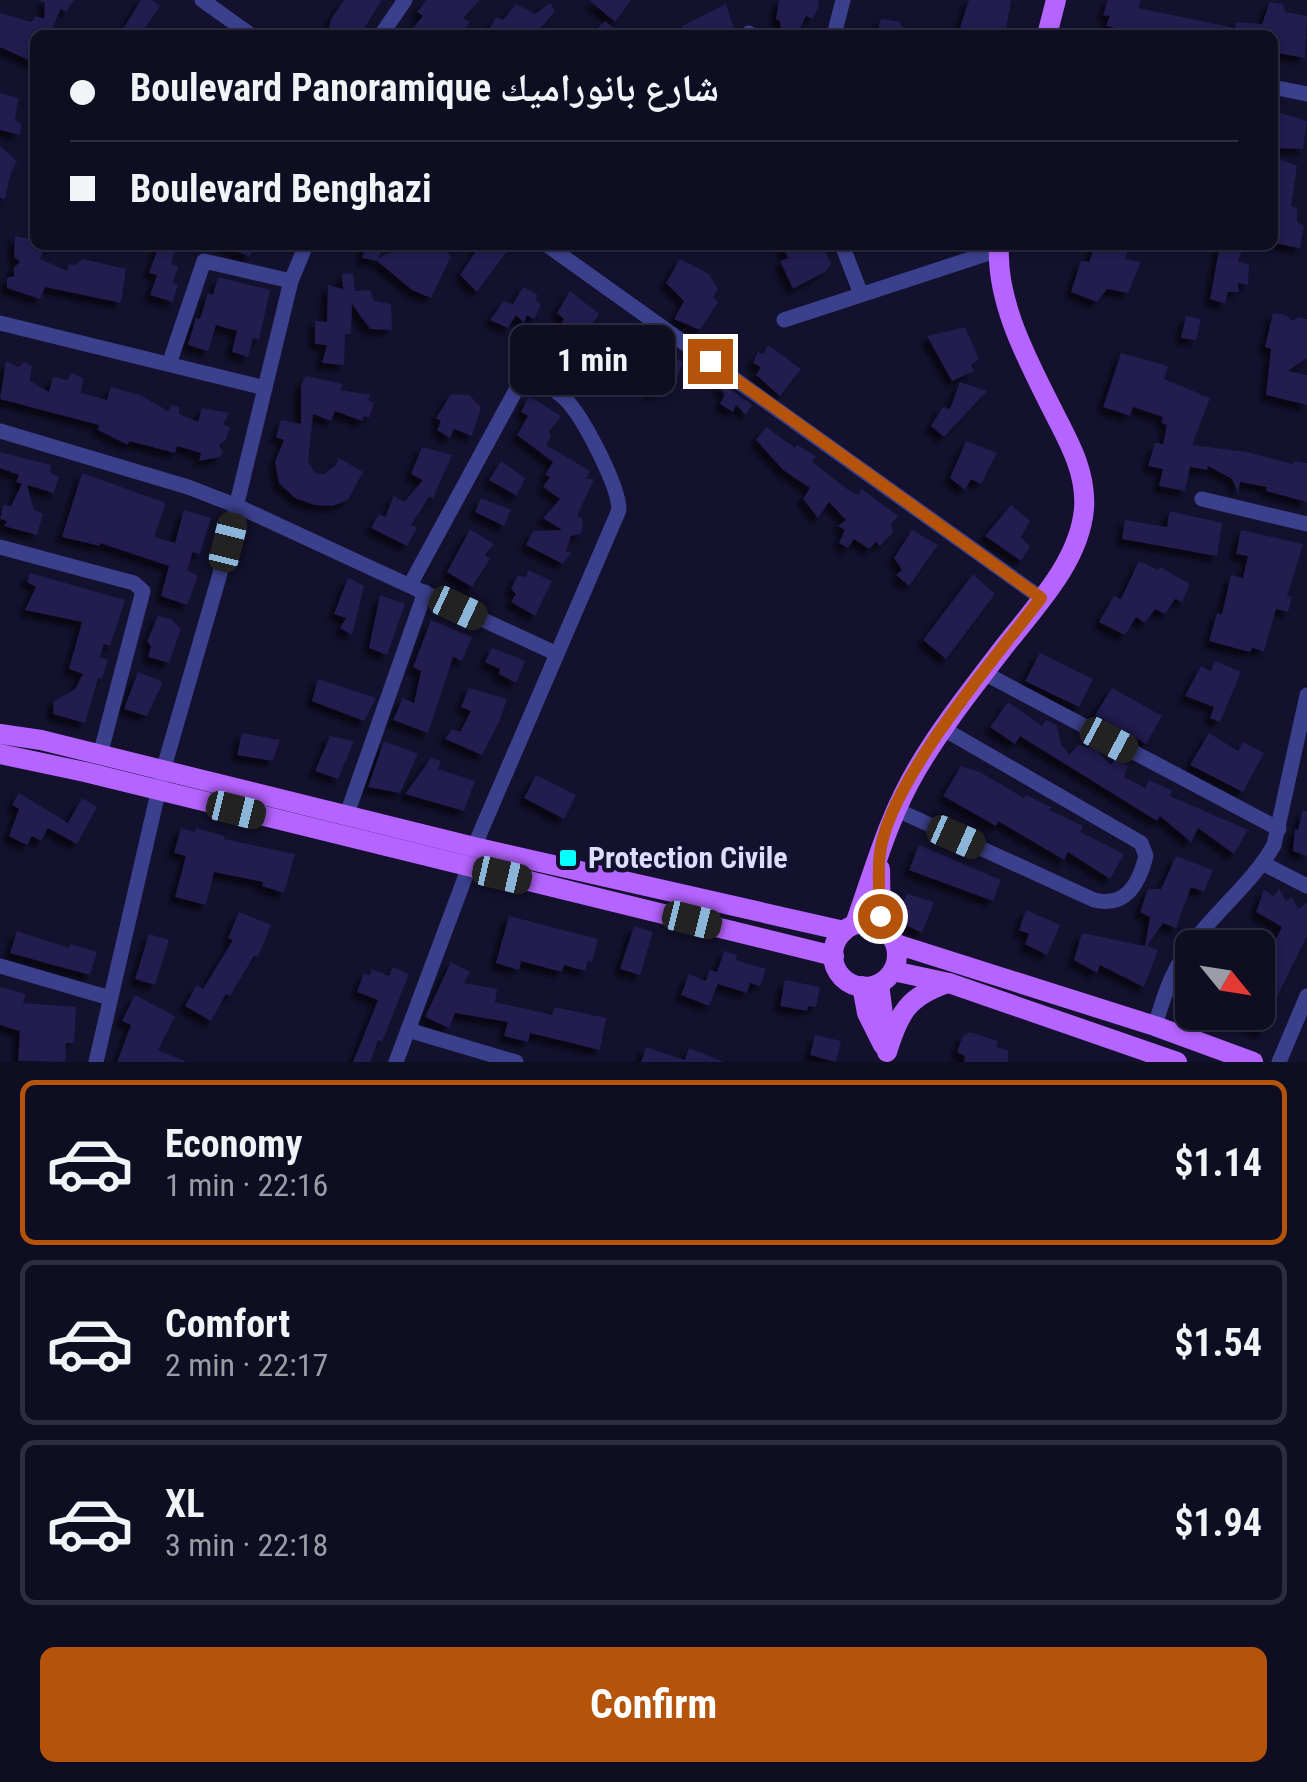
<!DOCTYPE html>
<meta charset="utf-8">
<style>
body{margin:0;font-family:"Roboto Condensed","Noto Naskh Arabic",sans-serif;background:#17162a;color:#f1f3f6;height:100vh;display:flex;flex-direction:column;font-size:38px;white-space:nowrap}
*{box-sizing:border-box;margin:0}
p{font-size:32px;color:#9b9ca5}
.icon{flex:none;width:55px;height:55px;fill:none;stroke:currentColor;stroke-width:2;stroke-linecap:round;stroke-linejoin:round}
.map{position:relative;height:1062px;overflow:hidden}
.panel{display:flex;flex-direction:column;background:#0e0d22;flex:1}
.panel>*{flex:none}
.banner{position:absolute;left:30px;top:30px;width:1248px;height:220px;border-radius:15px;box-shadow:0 2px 8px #0004,0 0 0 2px #2e2d40;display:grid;align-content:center;height:220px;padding:0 40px;background:#0e0d22}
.needle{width:65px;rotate:120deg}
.controls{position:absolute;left:1175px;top:930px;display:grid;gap:20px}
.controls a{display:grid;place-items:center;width:100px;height:100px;border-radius:15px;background:#0e0d22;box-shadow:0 2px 8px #0004,0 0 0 2px #2e2d40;font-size:50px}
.end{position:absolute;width:45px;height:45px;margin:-22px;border:12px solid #b45309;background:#fff;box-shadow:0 0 0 5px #fff}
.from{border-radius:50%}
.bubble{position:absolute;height:70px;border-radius:15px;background:#0e0d22;box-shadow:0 2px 8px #0004,0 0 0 2px #2e2d40;font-size:32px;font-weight:700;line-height:70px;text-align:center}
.car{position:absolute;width:30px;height:60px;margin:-30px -15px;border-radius:12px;box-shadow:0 0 8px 2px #0007;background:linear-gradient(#222 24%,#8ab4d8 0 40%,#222 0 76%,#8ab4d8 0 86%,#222 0)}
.banner b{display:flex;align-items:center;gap:35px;height:95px;font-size:38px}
.banner b+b{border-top:2px solid #2e2d40}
.banner i{width:25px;height:25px;background:#f1f3f6}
ul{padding:18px 0 0;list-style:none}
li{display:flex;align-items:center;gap:30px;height:165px;margin:0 20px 15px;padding:0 20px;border:5px solid #2e2d40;border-radius:15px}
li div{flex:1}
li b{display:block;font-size:38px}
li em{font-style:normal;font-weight:700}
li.current{border-color:#b45309}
li>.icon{width:90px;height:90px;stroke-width:1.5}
.action{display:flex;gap:20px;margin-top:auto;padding:20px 40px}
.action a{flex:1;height:115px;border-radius:15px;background:#b45309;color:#fff;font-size:40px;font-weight:700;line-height:115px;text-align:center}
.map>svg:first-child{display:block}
.building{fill:#211c4f;filter:url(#shadow)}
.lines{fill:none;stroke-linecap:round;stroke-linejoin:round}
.minor{stroke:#3b408d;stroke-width:15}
.major{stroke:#b564ff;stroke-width:20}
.route{stroke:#b45309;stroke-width:12}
.poi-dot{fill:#09fffe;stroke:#13112d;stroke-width:4}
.labels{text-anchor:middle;stroke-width:9;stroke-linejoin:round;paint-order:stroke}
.poi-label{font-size:30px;font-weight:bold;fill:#ddf;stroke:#13112d;text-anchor:start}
</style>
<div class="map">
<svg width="1307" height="1062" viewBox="0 0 1307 1062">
<defs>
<filter id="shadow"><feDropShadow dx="-6" dy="6" stdDeviation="2.5" flood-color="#0009"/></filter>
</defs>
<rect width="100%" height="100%" fill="#13112d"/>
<g class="building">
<polygon points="39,0 74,0 66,12 61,9 49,35 35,35 35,63 0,47 0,13 31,22 36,16 44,19 45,3"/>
<polygon points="141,0 152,0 160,6 140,35 119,35"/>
<polygon points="344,0 382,0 360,35 327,35 331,19"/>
<polygon points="426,0 480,0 463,18 470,22 460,35 407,35 423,16 417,12"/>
<polygon points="589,0 631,0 615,22"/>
<polygon points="779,0 818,0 819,7 812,19 806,16 800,29 793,28 788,35 781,30 780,21 776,19"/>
<polygon points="969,0 1011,0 1005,35 967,35 959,31"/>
<polygon points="1108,0 1141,0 1138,8 1235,28 1236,22 1262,24 1270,2 1283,4 1285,12 1307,16 1305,58 1272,52 1272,35 1152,35 1106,26 1110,16 1103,15"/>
<polygon points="550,3 555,11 535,35 486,35 496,17 503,20 516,4 535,14"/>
<polygon points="726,4 736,35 686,35 682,26"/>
<polygon points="881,19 901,22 901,26 922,35 876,35"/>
<polygon points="605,21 622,35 590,35"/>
<polygon points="0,93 18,98 15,121 21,123 20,135 0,130"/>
<polygon points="1274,111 1307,121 1303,149 1272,148"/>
<polygon points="0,146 17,161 10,175 5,199 0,198"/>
<polygon points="1272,156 1297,166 1291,206 1297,208 1297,222 1304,226 1300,248 1273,243"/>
<polygon points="15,236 35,240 35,245 46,245 40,259 67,271 69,264 76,265 83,259 126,269 121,303 45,287 40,299 7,288 7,278 14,276 14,267 20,262 14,257"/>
<polygon points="159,245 177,245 171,264 178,267 173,283 178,284 173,302 150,295 157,275 149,273"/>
<polygon points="221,245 254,245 250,257"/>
<polygon points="366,245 384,245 378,258 408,245 422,245 429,253 439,245 451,256 431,298 412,290 377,261 362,258"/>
<polygon points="480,245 502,245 508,250 477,292 460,275"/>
<polygon points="782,245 822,245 831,264 825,272 793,289 780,261 788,258"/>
<polygon points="1095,245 1128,248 1125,259 1141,262 1128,293 1107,289 1097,302 1071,292 1081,261 1089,262"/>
<polygon points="1220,245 1242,250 1238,262 1249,264 1248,285 1238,283 1239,292 1228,292 1225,304 1210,299"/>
<polygon points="680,259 709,274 718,290 713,297 718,302 700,330 674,319 684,301 666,283"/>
<polygon points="353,273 355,291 370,290 374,301 391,304 392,330 370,329 352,304 351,334 345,334 344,365 322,363 327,345 315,344 315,321 327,322 328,285 343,289 342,274"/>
<polygon points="218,277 270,290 259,340 253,338 248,357 232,352 237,331 216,325 208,351 188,345 196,318 200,319 208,293 213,295"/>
<polygon points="523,287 537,294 536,301 541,305 534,319 527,315 524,323 516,315 508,328 490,320 504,301 513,304"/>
<polygon points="570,291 599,314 582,339 560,327 564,319 557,313"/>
<polygon points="1273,313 1286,315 1292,321 1299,317 1307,319 1307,358 1288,371 1307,375 1307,405 1266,395 1271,349 1265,347"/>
<polygon points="1186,316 1201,319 1196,340 1181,338"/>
<polygon points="965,327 979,359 971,365 974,371 952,381 927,336"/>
<polygon points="652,341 670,347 677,352 676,357 683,363 677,378 671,375 656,395 623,362 638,344 646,352"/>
<polygon points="768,345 801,369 780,396 756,375 761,367 753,363 758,352 763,354"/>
<polygon points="1121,353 1168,366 1164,379 1210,398 1192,445 1247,452 1293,464 1294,461 1307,463 1307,502 1266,491 1267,487 1240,482 1238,493 1232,479 1208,466 1207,470 1190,467 1185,491 1159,486 1163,469 1148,466 1155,443 1163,444 1167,425 1161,423 1163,417 1133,407 1130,416 1103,407"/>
<polygon points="6,361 19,367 24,362 32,366 30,381 49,392 53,377 67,380 72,373 83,378 81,393 107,400 111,387 140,395 168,411 172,405 179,407 179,414 198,422 202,408 229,413 223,425 230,427 226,440 219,445 223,452 220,457 199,461 201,453 177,446 175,453 129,441 128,445 98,430 99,425 0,399"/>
<polygon points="306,376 343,384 340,390 371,395 368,400 374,403 369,418 364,416 362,421 335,411 331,421 313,414 308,461 315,473 324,474 336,465 339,458 363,472 348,500 333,506 314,505 295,498 279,483 275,462 284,440 276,437 281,420 301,424 301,385"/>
<polygon points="960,382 987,391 944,437 931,426 943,407 950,409"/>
<polygon points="721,383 752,405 746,415 736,405 733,412 720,404 725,394 719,387"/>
<polygon points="451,394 469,395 481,407 472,436 454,429 450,438 437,430 441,421 436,418"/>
<polygon points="529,396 561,416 549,432 551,436 546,445 590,471 586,479 594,479 577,516 582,518 583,526 581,534 571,536 566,551 571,553 563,564 526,545 533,531 562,530 543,518 560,499 543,487 550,477 545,475 553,462 517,435 528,416 521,412"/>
<polygon points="766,427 795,448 797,445 816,456 812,462 851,492 858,495 862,489 898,516 891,524 893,532 880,546 876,542 869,549 854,539 848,548 839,543 845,530 838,526 846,520 829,502 818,518 803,499 810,488 783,470 756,440"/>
<polygon points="966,441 997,453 981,484 971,479 965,490 950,478"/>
<polygon points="422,447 452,455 433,498 429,497 411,525 417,528 407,546 371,528 379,514 385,517 394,496 404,502 423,480 411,474"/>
<polygon points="0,452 51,465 50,473 59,476 54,493 27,485 34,510 43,514 37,535 4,526 7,521 0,519 3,505 11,506 22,484 16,482 19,475 0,468"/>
<polygon points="501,461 525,478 517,496 489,480"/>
<polygon points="82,473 166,503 154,537 175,543 184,510 211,518 200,554 193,552 187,570 198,576 187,605 161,596 169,566 100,543 100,546 62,537"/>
<polygon points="481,498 511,510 504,526 475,512"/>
<polygon points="1011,505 1030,521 1021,537 1030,547 1021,561 985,536"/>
<polygon points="1170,511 1222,523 1217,556 1122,539 1125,520 1167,527"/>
<polygon points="470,529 494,544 485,555 490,559 472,587 447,572"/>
<polygon points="912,530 938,545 909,586 896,575 902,570 894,558"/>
<polygon points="1241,530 1303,544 1287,596 1292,597 1288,612 1276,609 1264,651 1252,648 1250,652 1209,641 1217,613 1222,614 1231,575 1243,578 1248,556 1236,554"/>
<polygon points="1139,561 1158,570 1160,567 1190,584 1182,602 1175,599 1165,614 1155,609 1145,623 1136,617 1125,635 1099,622 1114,596 1121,599"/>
<polygon points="528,570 552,581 535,616 511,602 516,594 511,589 518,575 526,577"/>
<polygon points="30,573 125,600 110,646 104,644 100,657 108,660 102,679 98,678 85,723 53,714 54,701 75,689 83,674 69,669 82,622 25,610 36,587 27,582"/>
<polygon points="973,574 995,594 946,659 923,640"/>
<polygon points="348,578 364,586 352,635 340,628 346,618 334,614"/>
<polygon points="380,595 405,604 387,655 369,648"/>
<polygon points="158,616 171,619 181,629 169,663 148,657 151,646 147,641"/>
<polygon points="431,620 472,637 462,661 453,657 428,733 393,720 403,698 414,703 421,671 413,667"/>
<polygon points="492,648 525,661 516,683 499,674 500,669 485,662"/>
<polygon points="1040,653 1093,679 1079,707 1025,681"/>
<polygon points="1215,661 1241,672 1220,722 1210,718 1214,707 1185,696 1201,666 1211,671"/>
<polygon points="138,672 163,682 147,716 124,709"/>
<polygon points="318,679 376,698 364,721 312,701"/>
<polygon points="469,688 507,699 499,722 482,755 445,739 452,729 460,732 471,711 461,707"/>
<polygon points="1112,688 1162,716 1146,744 1095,715"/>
<polygon points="1008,702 1042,726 1046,720 1057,725 1061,744 1069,755 1078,745 1096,749 1111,765 1116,757 1128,766 1124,777 1145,788 1149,780 1172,791 1170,796 1248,830 1234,854 1198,828 1191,842 1160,816 1157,821 1020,736 1015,744 990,727"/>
<polygon points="242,733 280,740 273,761 237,755"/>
<polygon points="1209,733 1238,751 1243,742 1264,753 1243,792 1190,765"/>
<polygon points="330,736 354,741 338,779 315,771"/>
<polygon points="384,741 418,754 400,793 368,787"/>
<polygon points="431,758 441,761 438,769 475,781 464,811 405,794"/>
<polygon points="961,766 980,772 1024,798 1026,795 1051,807 1049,810 1083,826 1080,832 1124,854 1110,879 1068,852 1064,860 998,821 996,826 943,796"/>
<polygon points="536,775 576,795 564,819 524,798"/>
<polygon points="19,793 68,823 82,798 97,807 77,844 48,828 41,841 32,836 27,845 9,836 19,809 12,805"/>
<polygon points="1303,810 1307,811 1307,856 1293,851 1295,829 1298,830"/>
<polygon points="181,828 195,832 196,828 224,836 224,839 295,854 284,893 262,886 263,882 214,872 206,905 175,897 186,856 174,853"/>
<polygon points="919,845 1001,880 993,901 909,870"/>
<polygon points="1176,856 1213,870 1204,892 1191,887 1176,928 1163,923 1147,946 1158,950 1144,987 1100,965 1097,973 1074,960 1082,933 1145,946 1150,917 1140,912 1148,889 1161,889"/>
<polygon points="1279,889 1286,901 1292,897 1298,909 1307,903 1307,936 1272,1006 1278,1009 1263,1033 1224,1012 1258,1012 1258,1002 1269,981 1258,974 1271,948 1224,948 1234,927 1272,946 1282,927 1256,912 1264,890 1274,896"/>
<polygon points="907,894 934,902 922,933 896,920"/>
<polygon points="1026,910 1060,925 1047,955 1025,944 1029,934 1019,930"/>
<polygon points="239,912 271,925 258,957 254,956 230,996 226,994 211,1021 185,1006 197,985 203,989 233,940 228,938"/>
<polygon points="509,916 598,939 592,962 588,961 585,971 564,965 562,972 521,961 519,970 496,963"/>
<polygon points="634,926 653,932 640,975 620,969"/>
<polygon points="17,931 69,948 70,944 97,952 90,975 10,953"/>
<polygon points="149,934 169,940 155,985 135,979"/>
<polygon points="724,951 737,955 736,960 766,969 760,986 750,983 747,993 718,984 709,1006 681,995 689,974 706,981 710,970 717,972"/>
<polygon points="451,962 470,972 464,983 497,989 495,1002 552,1015 554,1007 606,1018 600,1050 530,1033 528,1042 504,1036 508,1022 455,1013 449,1028 425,1017"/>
<polygon points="393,967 409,974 382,1042 378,1040 370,1062 353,1062 378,1000 357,992 364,973 370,975 372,969 389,976"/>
<polygon points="785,980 820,987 816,1007 808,1006 807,1011 780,1006"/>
<polygon points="0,987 26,994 23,1003 76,1007 74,1043 66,1043 65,1062 18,1061 20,1031 0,1025"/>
<polygon points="135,995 175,1016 158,1050 187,1062 117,1062 131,1025 122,1021"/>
<polygon points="970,1032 998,1041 996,1047 1008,1050 1008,1062 964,1062 965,1056 957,1052 962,1037"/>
<polygon points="815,1035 841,1041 836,1062 810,1055"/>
<polygon points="646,1047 685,1060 689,1048 724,1062 641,1062"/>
</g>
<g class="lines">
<g class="minor">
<polyline points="202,0 251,35"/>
<polyline points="749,33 750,35"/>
<polyline points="381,35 405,0"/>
<polyline points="834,35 843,0"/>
<polyline points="1272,87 1307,94"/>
<polyline points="547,245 1041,598"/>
<polyline points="842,245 861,294"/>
<polyline points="784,320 998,250"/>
<polyline points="0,323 265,388"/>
<polyline points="169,364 204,261 291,281"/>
<polyline points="0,431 188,487 237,506 555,653"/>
<polyline points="1202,499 1307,524"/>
<polyline points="0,547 134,583 143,591 100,755"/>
<path d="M 410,585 L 522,379 C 537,377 558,391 569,403 C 585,422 619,486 619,510 L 474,847"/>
<polyline points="984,673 1279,829"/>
<path d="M 895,809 L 1094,900 C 1126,908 1139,884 1146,856 L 1141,843 L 942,728"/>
<polyline points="347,814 425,592"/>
<polyline points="1264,864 1307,886"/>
<polyline points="0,966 110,998"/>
<path d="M 1155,1026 C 1164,995 1173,967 1194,941 C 1219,908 1253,882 1274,845 L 1307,695"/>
<polyline points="408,1030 516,1062"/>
<polyline points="96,1062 163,771 219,577 291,281 306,245"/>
<polyline points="396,1062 469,867"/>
<polyline points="1279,1062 1307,996"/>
</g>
<g class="major">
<polyline points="1047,35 1056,0"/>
<polyline points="0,734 41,740 474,847 844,931"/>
<polyline points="0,754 85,772 834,956"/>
<polyline points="880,869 881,927"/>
<circle cx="865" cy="955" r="32"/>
<path d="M 855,924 C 874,871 888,818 917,769 C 941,728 971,690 1000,652 C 1032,610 1079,564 1084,509 C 1087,470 1066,437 1049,403 C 1025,355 996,300 999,245"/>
<polyline points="896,944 1155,1026 1253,1062"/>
<polyline points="893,971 949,983 1177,1062"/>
<polyline points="879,984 887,1045"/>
<polyline points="862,986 867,1013 883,1045"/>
<path d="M 887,1052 C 899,1013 908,996 948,983"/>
</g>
</g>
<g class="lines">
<path class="route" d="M 710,361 L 1041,598 C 995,658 889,781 880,853 C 877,873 880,896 880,916"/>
</g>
<rect class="poi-dot" x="558" y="848" width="20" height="20" rx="5"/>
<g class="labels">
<g class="poi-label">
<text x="588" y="868">Protection Civile</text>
</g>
</g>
</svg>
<div class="controls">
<a><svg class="needle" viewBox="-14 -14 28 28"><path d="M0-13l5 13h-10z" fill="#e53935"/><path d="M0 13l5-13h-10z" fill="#9b9ca5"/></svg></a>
</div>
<i class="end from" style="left:880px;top:916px"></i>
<i class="end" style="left:710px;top:361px"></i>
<div class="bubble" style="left:510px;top:325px;width:165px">1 min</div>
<i class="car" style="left:228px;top:542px;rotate:14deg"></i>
<i class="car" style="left:458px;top:608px;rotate:115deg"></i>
<i class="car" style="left:1109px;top:740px;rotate:118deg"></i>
<i class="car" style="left:236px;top:810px;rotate:104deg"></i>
<i class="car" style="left:956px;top:837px;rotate:114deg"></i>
<i class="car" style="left:502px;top:875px;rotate:103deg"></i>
<i class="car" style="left:692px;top:920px;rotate:104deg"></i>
<div class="banner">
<b><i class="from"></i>Boulevard Panoramique شارع بانوراميك</b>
<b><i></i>Boulevard Benghazi</b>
</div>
</div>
<section class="panel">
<ul>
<li class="current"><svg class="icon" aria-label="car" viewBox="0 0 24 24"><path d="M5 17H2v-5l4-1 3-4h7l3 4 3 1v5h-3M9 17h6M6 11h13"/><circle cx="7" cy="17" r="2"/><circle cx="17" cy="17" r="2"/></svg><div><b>Economy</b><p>1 min · 22:16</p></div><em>$1.14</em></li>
<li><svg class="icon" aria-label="car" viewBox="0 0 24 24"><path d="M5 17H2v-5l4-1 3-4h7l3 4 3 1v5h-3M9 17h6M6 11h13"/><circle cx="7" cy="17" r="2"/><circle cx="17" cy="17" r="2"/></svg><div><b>Comfort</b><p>2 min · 22:17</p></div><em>$1.54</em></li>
<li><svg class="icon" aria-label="car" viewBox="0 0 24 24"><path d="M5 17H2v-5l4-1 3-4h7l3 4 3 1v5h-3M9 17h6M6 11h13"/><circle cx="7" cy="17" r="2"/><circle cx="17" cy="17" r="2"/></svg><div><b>XL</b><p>3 min · 22:18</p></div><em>$1.94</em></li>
</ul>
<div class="action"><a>Confirm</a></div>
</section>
